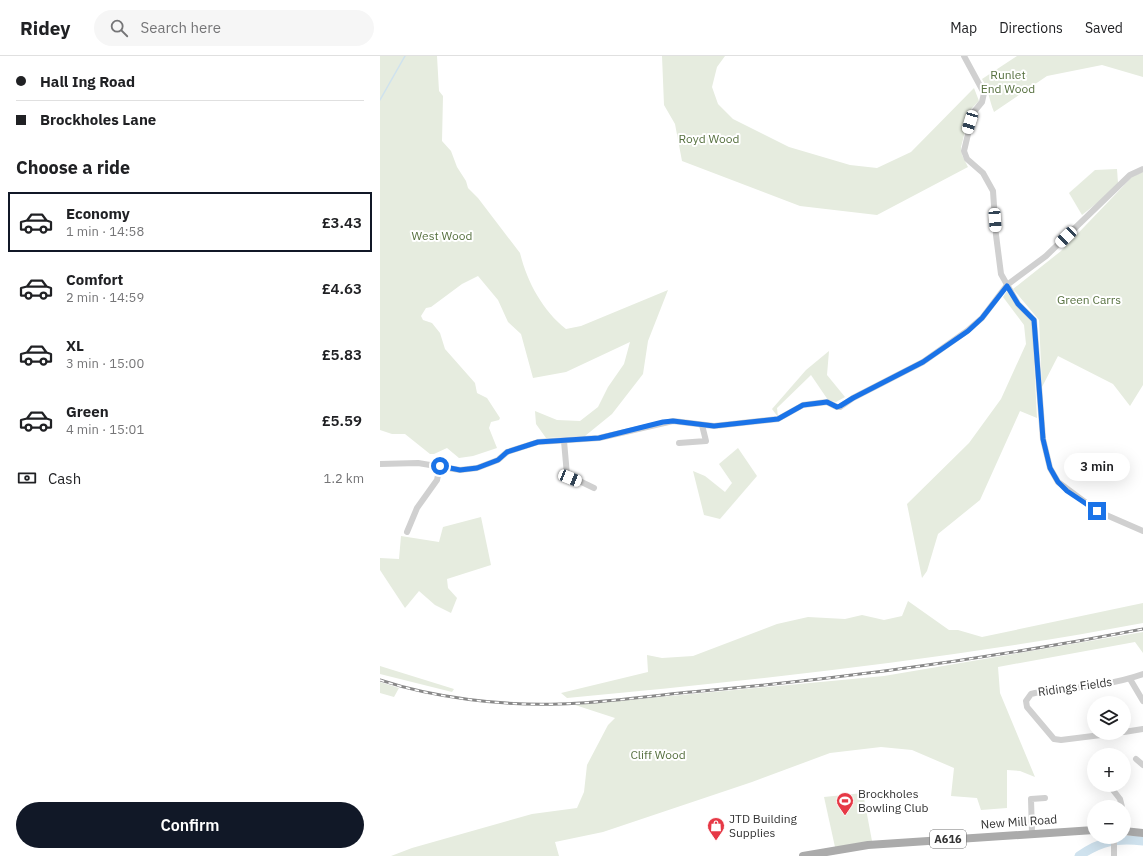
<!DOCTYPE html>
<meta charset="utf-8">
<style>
body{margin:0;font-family:"IBM Plex Sans",sans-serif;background:#f6f6f6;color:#202124;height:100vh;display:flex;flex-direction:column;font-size:15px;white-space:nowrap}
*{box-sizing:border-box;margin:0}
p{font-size:13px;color:#757577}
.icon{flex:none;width:22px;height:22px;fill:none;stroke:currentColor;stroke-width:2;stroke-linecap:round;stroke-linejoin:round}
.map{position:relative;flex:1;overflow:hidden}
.drawer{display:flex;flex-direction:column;background:#fff;width:380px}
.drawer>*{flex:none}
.hud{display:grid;align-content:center;height:88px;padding:0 16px;background:#fff}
.buttons{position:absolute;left:707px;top:640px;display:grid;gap:8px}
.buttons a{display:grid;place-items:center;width:44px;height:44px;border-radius:50%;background:#fff;box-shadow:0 4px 16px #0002;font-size:20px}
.end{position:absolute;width:18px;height:18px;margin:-9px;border:5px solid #1a73e8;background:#fff;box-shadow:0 0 0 2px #fff}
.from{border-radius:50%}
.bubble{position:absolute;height:28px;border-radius:14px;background:#fff;box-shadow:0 4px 16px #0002;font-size:13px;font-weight:600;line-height:28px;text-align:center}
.car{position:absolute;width:12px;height:24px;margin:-12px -6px;border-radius:5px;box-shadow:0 0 3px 1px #0007;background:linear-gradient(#fff 24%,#345 0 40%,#fff 0 76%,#345 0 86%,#fff 0)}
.hud b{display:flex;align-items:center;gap:14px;height:38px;font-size:15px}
.hud b+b{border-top:1px solid #e0e0e0}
.hud i{width:10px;height:10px;background:#202124}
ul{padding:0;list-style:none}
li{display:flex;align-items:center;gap:12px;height:60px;margin:0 8px 6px;padding:0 8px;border:2px solid transparent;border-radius:0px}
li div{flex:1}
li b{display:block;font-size:15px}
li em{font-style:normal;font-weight:600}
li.selected{border-color:#111827}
li>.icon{width:36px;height:36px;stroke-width:1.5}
h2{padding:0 16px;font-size:18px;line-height:48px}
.pay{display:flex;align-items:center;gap:10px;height:44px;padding:0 16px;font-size:15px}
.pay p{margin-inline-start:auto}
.button{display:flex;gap:8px;margin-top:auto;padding:8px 16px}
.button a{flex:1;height:46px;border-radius:24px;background:#111827;color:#fff;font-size:16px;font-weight:600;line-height:46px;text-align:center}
header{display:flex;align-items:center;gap:24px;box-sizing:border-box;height:56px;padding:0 20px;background:#fff;border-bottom:1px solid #e0e0e0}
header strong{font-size:19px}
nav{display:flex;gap:22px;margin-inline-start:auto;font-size:14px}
.search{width:280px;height:36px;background:#f6f6f6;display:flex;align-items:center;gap:10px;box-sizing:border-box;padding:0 14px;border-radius:22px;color:#757577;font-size:15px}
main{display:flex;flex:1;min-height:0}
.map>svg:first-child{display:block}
.green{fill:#e6ecdf}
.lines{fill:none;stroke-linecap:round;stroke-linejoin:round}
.stream{stroke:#cfe2ee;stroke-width:1.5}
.river{stroke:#cfe2ee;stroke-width:9}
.minor{stroke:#d0d0d0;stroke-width:6}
.major{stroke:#ababab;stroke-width:8}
.rail-casing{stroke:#888;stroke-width:3}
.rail{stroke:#fff;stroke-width:1.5;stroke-dasharray:4.5;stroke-linecap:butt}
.route{stroke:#1a73e8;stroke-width:5}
.labels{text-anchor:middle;stroke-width:4;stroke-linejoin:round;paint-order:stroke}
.shield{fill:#fff;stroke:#707070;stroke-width:1}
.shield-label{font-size:11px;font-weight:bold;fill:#333}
.park-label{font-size:12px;fill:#56703f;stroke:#fff}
.street-label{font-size:12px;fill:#333;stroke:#fff}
.poi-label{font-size:12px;fill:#333;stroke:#fff;text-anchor:start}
</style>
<header>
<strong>Ridey</strong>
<div class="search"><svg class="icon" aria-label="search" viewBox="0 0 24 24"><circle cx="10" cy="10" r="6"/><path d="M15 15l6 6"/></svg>Search here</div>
<nav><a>Map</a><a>Directions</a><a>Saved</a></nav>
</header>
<main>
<section class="drawer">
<div class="hud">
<b><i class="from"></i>Hall Ing Road</b>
<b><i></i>Brockholes Lane</b>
</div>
<h2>Choose a ride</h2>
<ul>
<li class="selected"><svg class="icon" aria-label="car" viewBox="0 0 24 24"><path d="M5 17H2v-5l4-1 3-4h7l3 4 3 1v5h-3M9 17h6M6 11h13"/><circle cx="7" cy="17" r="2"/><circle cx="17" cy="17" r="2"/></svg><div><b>Economy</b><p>1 min · 14:58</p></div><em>£3.43</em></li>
<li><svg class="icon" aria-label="car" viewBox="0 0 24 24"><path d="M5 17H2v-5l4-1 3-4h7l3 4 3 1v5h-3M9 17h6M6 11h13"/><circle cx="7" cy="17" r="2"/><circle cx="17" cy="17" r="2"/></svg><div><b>Comfort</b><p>2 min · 14:59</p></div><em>£4.63</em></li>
<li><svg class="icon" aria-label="car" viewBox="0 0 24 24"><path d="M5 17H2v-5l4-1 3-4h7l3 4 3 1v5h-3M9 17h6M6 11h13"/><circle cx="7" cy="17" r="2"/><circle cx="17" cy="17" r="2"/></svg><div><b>XL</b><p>3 min · 15:00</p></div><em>£5.83</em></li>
<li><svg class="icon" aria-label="car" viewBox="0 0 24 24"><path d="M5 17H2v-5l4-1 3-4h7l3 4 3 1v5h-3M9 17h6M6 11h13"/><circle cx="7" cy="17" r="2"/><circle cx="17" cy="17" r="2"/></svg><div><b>Green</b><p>4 min · 15:01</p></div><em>£5.59</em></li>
</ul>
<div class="pay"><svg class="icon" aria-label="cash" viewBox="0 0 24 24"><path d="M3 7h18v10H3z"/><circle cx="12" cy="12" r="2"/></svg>Cash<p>1.2 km</p></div>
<div class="button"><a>Confirm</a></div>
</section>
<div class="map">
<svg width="763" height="800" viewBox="0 0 763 800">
<rect width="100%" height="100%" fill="#fff"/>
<g class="green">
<path d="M 0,0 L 57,0 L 59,35 L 63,40 L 62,85 L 71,95 L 77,111 L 86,125 L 88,132 L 98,142 L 140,197 C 147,226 163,255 186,273 L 201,270 L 288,234 L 268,285 L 263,318 L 232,358 L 205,380 L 166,382 L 156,368 L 155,355 L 177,364 L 200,365 L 218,351 L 228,331 L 244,308 L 250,286 L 186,316 L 153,322 L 141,278 L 128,266 L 118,244 L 98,220 L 82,228 L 51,251 L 46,252 L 41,260 L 43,264 L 52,267 L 60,277 L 65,293 L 95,327 L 97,337 L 107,342 L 120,362 L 119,364 L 111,366 L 109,372 L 117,392 L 93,400 L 79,402 L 67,392 L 54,398 L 50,398 L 25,378 L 12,378 L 0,374 Z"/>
<polygon points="282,0 345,0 337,11 332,31 338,48 353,63 409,91 470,109 497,112 531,96 594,32 599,45 591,53 581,91 582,99 588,111 497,159 420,150 302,105 295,68 284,49"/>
<path d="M 637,0 L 763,0 L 763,21 L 722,9 L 667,20 L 614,56 C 609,44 609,34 602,23 Z"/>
<polygon points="737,113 738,127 722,143 702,159 689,137 715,114"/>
<polygon points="763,116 763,329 750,350 733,328 678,300 662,331 659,264 633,233 681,195 753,120"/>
<polygon points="627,235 635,248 652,265 657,362 640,355 600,444 558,478 547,515 542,522 527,448 589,387 621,343 646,288 644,269 623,241"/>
<polygon points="449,295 447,319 465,341 456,346 448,344 431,319 397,352 398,361 392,353 426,314"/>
<polygon points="358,392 377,420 340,463 324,459 313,415 325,420 345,436 352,427 339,408"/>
<polygon points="101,461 111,509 67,523 68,532 77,542 71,557 55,549 39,535 25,552 0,514 0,502 19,503 21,480 59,486 63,471"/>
<path d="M 528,545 L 569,574 L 578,574 L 602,581 L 763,547 L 763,567 C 572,603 380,624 187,642 L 181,637 L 268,616 L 267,599 L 282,602 L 313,600 L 397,568 L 428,561 L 465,563 L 482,559 L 504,564 L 522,560 Z"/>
<polygon points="763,576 763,597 755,586 618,611 620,637 655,721 640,715 627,714 627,752 601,754 597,742 571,740 574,712 532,694 501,691 450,697 372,726 223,776 175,786 179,800 11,800 32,792 152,758 197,752 204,736 207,709 228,669 235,662 195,649 504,620"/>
<polygon points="0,610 74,633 72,636 0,618"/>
<polygon points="0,626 19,632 14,641 0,637"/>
<polygon points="483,737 492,785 455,791 444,741"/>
</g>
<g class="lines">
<polyline class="stream" points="0,44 25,0"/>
<path class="river" d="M 699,800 C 721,785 736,782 763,785"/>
<g class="minor">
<polyline points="584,0 604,37 602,46 593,57 584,95 587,103 603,117 613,135 616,179 621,218 638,248 654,264 663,383 670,412 678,426 717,455 763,475"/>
<polyline points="184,385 187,419 214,432"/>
<polyline points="299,387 326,385 322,369"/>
<polyline points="0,408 38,407 80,414 97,412 118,404 127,396 158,386 219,382 293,365 334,370 398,363 423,349 447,346 457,351 460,351 473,342 543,306 587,275 602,262 627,229 666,200 750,119 763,113"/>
<polyline points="27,476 37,452 57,424 60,410"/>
<polyline points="750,623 763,645"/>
<polyline points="744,676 763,673"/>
<path d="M 737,677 L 681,684 L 674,683 L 647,651 L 646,645 L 651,638 L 655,637 C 691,632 729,630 763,618"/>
<polyline points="756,703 763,709"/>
<polyline points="729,729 740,743 742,751"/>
<polyline points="744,755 747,775"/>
<polyline points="652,777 651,743 665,742"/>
<polyline points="734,800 734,781"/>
</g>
<g class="major">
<polyline points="744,775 763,777"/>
<polyline points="423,800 488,789 714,774"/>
</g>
<defs>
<path id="rail" d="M 0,624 C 54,642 123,650 180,648 C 223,647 267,640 311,636 C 462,623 613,602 763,573"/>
</defs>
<use href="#rail" class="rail-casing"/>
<use href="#rail" class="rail"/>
</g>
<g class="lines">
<polyline class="route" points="60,410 80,414 97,412 118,404 127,396 158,386 219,382 283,366 293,365 334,370 398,363 423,349 447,346 457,351 460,350 473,342 543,306 588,275 602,262 627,230 638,248 654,264 663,383 670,412 678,426 687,435 717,455"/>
</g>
<defs>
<symbol id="stadium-pin" viewBox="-11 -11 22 30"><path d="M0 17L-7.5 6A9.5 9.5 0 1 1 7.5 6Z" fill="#e63946" stroke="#fff"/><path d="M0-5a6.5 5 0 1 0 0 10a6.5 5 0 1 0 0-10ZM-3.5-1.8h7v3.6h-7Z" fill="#fff"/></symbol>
<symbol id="shop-pin" viewBox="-11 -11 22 30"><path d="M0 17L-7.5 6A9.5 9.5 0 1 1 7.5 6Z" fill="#e63946" stroke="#fff"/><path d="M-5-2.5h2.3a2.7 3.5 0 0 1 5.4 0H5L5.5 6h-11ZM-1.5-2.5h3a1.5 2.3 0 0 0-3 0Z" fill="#fff"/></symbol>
</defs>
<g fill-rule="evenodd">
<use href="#stadium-pin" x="455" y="735" width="20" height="27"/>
<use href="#shop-pin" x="326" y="760" width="20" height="27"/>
</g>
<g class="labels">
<rect class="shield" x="550" y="774" width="36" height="18" rx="3"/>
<g class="shield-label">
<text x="568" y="787">A616</text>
</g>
<g class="park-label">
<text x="628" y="23">Runlet<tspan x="628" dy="14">End Wood</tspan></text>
<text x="329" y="87">Royd Wood</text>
<text x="62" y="184">West Wood</text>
<text x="709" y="248">Green Carrs</text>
<text x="278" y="703">Cliff Wood</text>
</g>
<g class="street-label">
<text transform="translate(695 631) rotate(-8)" y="4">Ridings Fields</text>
<text transform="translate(639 766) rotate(-4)" y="4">New Mill Road</text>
</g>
<g class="poi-label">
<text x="478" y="742">Brockholes<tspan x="478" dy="14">Bowling Club</tspan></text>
<text x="349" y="767">JTD Building<tspan x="349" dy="14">Supplies</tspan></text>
</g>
</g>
</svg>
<div class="buttons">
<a><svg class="icon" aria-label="layers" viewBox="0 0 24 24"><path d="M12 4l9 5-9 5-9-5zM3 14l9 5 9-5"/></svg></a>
<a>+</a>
<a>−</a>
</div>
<i class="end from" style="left:60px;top:410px"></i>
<i class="end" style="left:717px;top:455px"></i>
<div class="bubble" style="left:684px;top:397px;width:66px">3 min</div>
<i class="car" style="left:590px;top:66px;rotate:197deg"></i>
<i class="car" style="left:615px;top:164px;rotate:176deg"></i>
<i class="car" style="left:686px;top:181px;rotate:226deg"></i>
<i class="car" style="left:190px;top:422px;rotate:112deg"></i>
</div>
</main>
